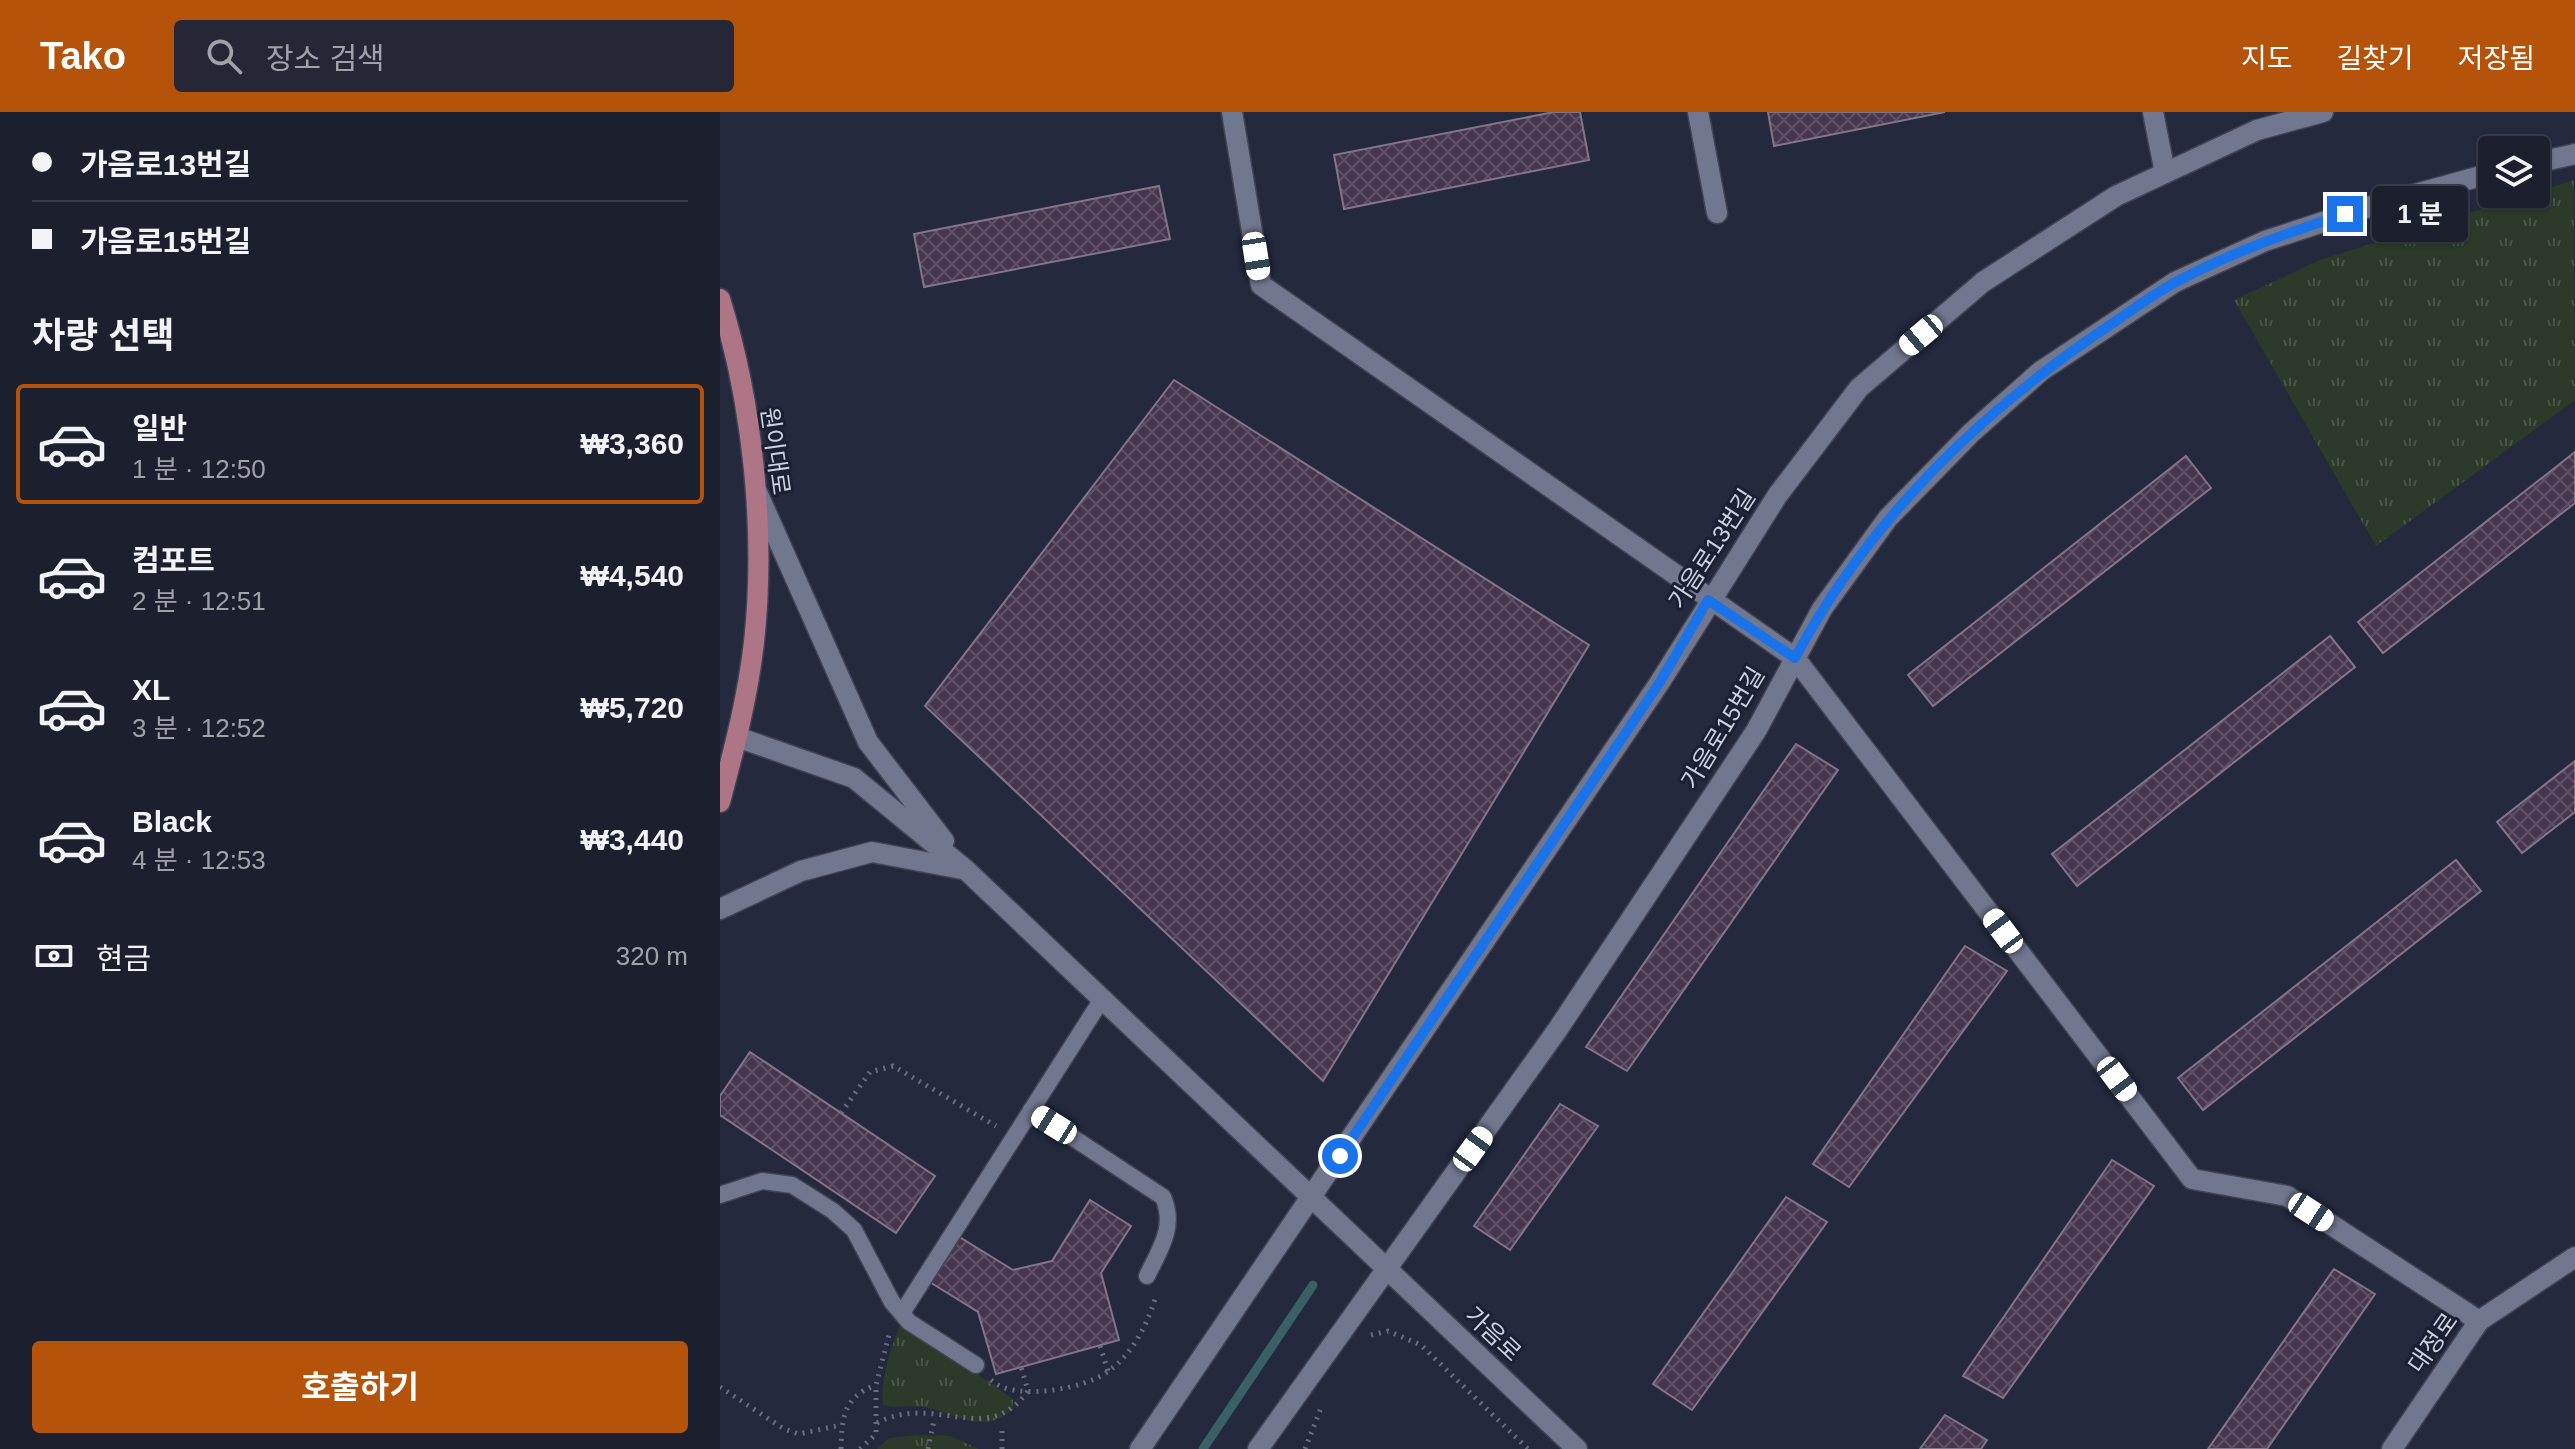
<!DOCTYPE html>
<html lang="ko">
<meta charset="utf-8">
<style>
body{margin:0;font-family:Arial,"Noto Sans KR",sans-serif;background:#252736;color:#f1f3f6;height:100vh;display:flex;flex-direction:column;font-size:30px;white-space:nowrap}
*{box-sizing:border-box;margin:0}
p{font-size:26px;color:#a0a2aa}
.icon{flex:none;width:44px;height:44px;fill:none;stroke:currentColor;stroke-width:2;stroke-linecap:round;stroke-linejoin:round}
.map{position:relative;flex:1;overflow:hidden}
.drawer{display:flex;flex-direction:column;background:#1c1f2e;width:720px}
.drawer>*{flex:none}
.guide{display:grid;align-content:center;height:176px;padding:0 32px;background:#1c1f2e}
.buttons{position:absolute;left:1758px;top:24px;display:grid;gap:16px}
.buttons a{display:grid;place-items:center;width:72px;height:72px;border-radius:8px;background:#1c1f2e;box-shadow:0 2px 6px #0004,0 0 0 2px #3a3d4a;font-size:40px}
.end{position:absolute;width:36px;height:36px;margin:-18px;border:10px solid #1a73e8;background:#fff;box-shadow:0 0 0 4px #fff}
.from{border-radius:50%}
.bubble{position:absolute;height:56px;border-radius:8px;background:#1c1f2e;box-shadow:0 2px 6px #0004,0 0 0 2px #3a3d4a;font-size:26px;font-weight:700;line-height:56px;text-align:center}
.car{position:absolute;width:24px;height:48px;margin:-24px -12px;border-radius:10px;box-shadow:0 0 6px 2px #0007;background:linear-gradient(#fff 24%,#345 0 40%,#fff 0 76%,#345 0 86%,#fff 0)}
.guide b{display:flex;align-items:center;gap:28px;height:76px;font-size:30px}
.guide b+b{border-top:2px solid #3a3d4a}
.guide i{width:20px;height:20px;background:#f1f3f6}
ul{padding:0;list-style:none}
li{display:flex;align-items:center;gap:24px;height:120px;margin:0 16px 12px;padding:0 16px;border:4px solid transparent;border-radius:8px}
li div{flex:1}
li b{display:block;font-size:30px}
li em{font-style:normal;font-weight:700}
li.active{border-color:#b45309}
li>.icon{width:72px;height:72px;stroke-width:1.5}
h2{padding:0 32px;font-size:36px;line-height:96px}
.pay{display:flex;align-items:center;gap:20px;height:88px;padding:0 32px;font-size:30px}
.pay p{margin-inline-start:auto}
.primary-button{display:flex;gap:16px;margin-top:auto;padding:16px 32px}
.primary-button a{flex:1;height:92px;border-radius:8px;background:#b45309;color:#fff;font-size:32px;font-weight:700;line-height:92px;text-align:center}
header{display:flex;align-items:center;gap:48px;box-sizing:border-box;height:112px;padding:0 40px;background:#b45309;color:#fff}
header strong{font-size:38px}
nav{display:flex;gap:44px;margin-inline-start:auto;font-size:28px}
.search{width:560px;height:72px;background:#252736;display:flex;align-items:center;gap:20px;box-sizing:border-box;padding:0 28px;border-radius:8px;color:#a0a2aa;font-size:30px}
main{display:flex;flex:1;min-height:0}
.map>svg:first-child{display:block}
.park{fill:url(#park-tufts)}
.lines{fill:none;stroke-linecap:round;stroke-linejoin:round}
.stream{stroke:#396065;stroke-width:9}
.building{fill:url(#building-cross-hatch);stroke:#83748a;stroke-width:2}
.service-casing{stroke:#414455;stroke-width:19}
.minor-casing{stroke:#414455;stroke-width:23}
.tertiary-casing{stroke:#414455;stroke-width:23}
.primary-casing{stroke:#414455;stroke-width:23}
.path{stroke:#696d7f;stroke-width:5;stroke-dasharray:2 6;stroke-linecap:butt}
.service{stroke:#727790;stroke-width:16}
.minor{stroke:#727790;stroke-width:20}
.tertiary{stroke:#727790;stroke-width:20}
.primary{stroke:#ad7585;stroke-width:20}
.route{stroke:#1a73e8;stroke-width:10}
.labels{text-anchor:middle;stroke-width:6;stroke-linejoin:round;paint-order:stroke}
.street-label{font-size:24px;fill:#ced1df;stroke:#1c2034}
</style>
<header>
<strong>Tako</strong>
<div class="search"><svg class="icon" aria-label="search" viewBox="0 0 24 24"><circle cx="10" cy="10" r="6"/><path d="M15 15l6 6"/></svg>장소 검색</div>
<nav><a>지도</a><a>길찾기</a><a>저장됨</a></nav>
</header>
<main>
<section class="drawer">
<div class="guide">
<b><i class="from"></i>가음로13번길</b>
<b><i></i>가음로15번길</b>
</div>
<h2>차량 선택</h2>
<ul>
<li class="active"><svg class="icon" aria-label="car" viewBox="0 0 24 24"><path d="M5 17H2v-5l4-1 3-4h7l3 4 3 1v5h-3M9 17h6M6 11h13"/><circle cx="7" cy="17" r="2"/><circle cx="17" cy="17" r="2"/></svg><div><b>일반</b><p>1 분 · 12:50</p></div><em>₩3,360</em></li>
<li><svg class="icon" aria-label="car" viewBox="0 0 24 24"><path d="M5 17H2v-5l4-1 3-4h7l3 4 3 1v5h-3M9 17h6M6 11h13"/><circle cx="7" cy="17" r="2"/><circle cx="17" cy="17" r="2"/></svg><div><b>컴포트</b><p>2 분 · 12:51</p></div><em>₩4,540</em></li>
<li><svg class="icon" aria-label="car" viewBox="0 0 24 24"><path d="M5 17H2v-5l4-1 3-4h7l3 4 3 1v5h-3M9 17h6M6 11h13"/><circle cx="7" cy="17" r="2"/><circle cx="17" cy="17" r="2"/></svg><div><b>XL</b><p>3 분 · 12:52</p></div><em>₩5,720</em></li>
<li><svg class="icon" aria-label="car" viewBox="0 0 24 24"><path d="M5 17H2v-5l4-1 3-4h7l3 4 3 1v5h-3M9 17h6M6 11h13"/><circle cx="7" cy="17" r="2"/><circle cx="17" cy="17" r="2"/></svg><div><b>Black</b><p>4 분 · 12:53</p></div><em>₩3,440</em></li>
</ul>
<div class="pay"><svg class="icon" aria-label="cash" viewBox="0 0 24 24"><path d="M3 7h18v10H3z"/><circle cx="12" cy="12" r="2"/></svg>현금<p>320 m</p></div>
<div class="primary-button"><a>호출하기</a></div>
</section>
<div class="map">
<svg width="1855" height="1337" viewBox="0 0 1855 1337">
<defs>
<pattern id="park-tufts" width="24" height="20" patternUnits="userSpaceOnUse" patternTransform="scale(2)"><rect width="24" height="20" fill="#2b3a29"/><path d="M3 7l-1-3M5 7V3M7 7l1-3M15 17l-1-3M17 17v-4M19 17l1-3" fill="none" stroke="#495548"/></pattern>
<pattern id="building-cross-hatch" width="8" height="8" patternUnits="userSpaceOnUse" patternTransform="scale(2)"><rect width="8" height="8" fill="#45354d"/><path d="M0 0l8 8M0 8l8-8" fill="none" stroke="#5f5166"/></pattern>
</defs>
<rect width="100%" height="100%" fill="#25293e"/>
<g class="park">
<polygon points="1854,68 1855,288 1656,434 1514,188 1600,148"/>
<path d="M 188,1214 L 293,1287 L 293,1297 C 265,1323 240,1304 209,1296 C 194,1292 178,1297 163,1293 C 160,1270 171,1236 179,1215 Z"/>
<polygon points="196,1323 230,1324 259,1337 157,1337 169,1326"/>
</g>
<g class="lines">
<polyline class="stream" points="483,1337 593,1173"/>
</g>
<g class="building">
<polygon points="834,0 860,0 869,48 624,97 614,43"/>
<polygon points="1048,0 1225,0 1054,34"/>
<polygon points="439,74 450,127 204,175 194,122"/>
<polygon points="454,268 869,533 603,969 205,594"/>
<polygon points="1855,340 1855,391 1663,541 1638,510"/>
<polygon points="1466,344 1491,376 1213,594 1188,563"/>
<polygon points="1610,524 1635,555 1357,774 1332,742"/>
<polygon points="1076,632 1118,658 907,959 866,935"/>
<polygon points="1855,649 1855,700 1802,741 1777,710"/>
<polygon points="1736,748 1761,779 1483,998 1458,966"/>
<polygon points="1245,834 1287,859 1129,1075 1093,1052"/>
<polygon points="30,940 215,1064 176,1121 0,1003 0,984"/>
<polygon points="840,992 878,1014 790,1138 754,1114"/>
<polygon points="1392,1048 1434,1074 1283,1286 1243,1264"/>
<polygon points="1066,1085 1107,1110 972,1298 933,1272"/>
<polygon points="370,1088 411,1114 381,1161 399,1228 276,1262 258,1200 208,1169 236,1123 293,1158 332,1149"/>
<polygon points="1614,1157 1655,1182 1547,1337 1488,1337"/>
<polygon points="1225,1303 1267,1328 1261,1337 1200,1337"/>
</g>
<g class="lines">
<defs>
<g id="service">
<path d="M 311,998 L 443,1085 C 456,1115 440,1137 427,1164"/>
<polyline points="0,1083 42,1069 72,1073 113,1099 134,1118 172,1190 189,1210 256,1253"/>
<polyline points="182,1201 382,887"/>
</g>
<g id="minor">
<polyline points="512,0 541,173 1075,546 1472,1067 1567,1084 1759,1209"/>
<polyline points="978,0 997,101"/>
<polyline points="1433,0 1445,61"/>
<polyline points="1816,51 1855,42"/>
<polyline points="420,1337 940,570 1057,384 1139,276 1263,170 1396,84 1537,18 1603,0"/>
<polyline points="538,1337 838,917 1036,619 1102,497 1168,406 1251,321 1321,259 1455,170 1545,129 1652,94 1772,61"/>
</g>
<g id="tertiary">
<polyline points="37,380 148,630 224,729"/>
<polyline points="17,625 134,666 246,758 857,1337"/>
<polyline points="0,797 81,759 152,740 242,757"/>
<polyline points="1672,1337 1759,1209 1855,1145"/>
</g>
<path id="primary" d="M 0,187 C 33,292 46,420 34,530 C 28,584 14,638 0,690"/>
</defs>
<use href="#service" class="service-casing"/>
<use href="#minor" class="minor-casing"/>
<use href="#tertiary" class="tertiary-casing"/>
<use href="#primary" class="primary-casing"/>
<g class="path">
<polyline points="121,1001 150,960 173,954 276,1014"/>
<polyline points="651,1223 668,1219 701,1233 808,1337"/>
<polyline points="380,1234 388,1259"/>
<path d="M 271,1268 C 294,1290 367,1277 390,1258 C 413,1241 428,1211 436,1184"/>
<polyline points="0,1275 64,1317 79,1322 121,1313"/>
<path d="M 157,1311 C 216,1280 266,1337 308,1279 L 301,1255"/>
<path d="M 121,1337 C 122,1306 123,1285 156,1273"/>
<polyline points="140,1337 156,1322 156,1273 169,1223"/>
<polyline points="208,1337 214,1308"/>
<polyline points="282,1337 282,1313"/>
<polyline points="585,1337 601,1296"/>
</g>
<use href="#service" class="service"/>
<use href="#minor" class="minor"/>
<use href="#tertiary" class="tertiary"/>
<use href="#primary" class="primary"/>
</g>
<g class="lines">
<path class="route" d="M 620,1044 L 940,570 L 988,488 L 1075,546 C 1148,409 1261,299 1390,213 C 1411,199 1433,182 1456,170 C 1510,141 1567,121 1625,102"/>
</g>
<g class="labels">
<g class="street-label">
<text transform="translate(55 339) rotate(82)" y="8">원이대로</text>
<text transform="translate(992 437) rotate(-57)" y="8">가음로13번길</text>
<text transform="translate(1003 616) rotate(-59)" y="8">가음로15번길</text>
<text transform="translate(773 1222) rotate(43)" y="8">가음로</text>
<text transform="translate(1713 1231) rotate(-55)" y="8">대정로</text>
</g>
</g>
</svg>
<div class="buttons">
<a><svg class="icon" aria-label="layers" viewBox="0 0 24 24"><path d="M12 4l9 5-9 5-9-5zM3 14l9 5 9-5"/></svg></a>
</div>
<i class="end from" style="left:620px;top:1044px"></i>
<i class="end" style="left:1625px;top:102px"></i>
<div class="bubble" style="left:1652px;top:74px;width:96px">1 분</div>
<i class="car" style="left:536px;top:144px;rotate:171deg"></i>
<i class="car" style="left:1201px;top:223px;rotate:230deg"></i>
<i class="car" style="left:1283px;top:819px;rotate:323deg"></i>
<i class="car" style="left:1397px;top:967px;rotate:143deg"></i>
<i class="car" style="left:334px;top:1013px;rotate:302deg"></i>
<i class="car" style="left:753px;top:1037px;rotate:36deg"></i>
<i class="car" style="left:1591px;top:1100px;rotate:123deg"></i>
</div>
</main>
